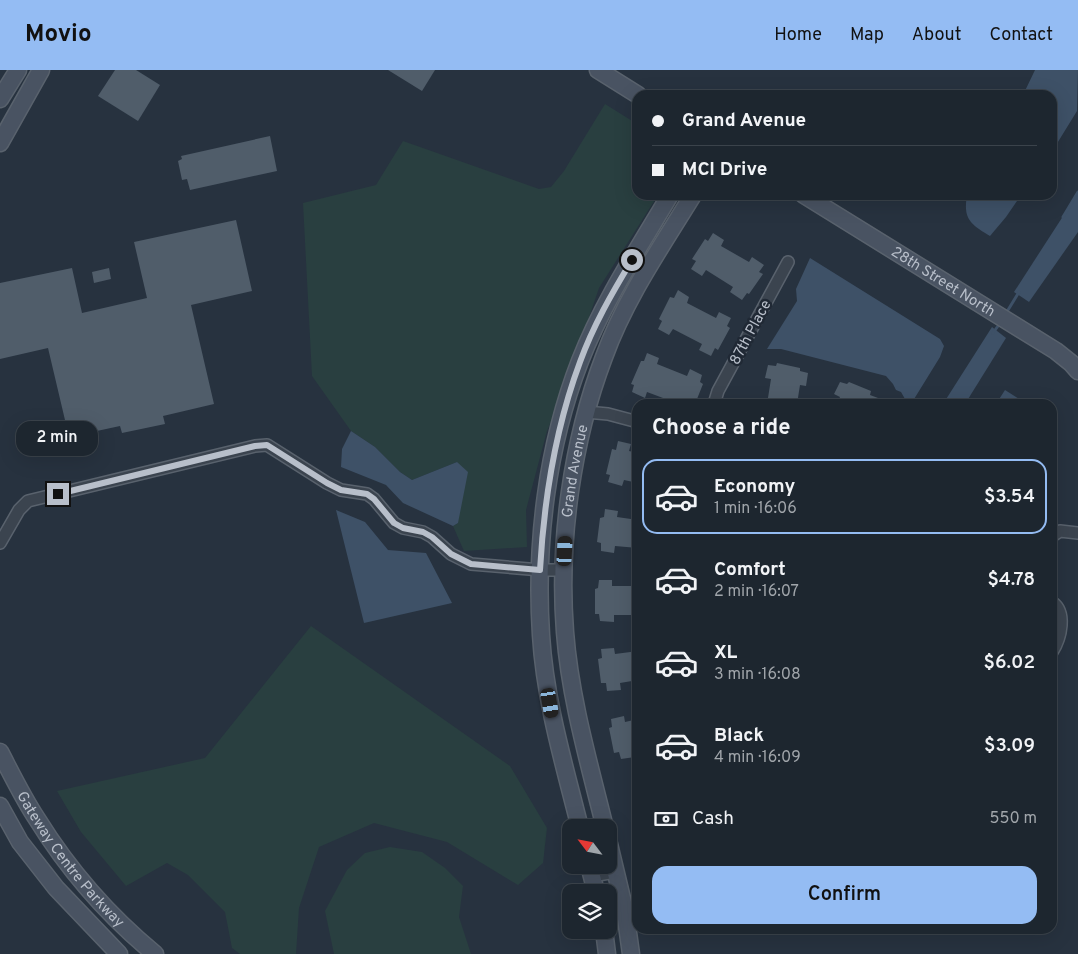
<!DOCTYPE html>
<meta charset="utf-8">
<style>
body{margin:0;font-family:Overpass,sans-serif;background:#2a323b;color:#f1f3f6;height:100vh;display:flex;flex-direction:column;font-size:19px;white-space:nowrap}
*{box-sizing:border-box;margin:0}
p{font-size:16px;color:#a0a5aa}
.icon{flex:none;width:28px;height:28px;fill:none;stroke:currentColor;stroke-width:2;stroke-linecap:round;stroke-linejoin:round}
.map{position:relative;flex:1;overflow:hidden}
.details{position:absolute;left:632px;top:329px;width:425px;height:535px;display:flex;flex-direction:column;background:#1d262f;border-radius:15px;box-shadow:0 5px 20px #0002,0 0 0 1px #3b434b}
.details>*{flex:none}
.banner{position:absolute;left:632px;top:20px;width:425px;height:110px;border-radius:15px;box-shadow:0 5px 20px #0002,0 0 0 1px #3b434b;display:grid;align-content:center;height:110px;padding:0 20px;background:#1d262f}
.needle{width:32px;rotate:302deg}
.fabs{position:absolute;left:562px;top:749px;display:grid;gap:10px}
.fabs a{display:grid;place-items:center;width:55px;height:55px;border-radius:10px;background:#1d262f;box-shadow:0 5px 20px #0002,0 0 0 1px #3b434b;font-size:25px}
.end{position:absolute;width:22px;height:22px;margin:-11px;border:6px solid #b8bfca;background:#111;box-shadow:0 0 0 2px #111}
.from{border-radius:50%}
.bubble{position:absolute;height:35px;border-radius:15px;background:#1d262f;box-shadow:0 5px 20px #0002,0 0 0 1px #3b434b;font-size:16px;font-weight:600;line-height:35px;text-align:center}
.car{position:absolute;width:15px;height:30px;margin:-15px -8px;border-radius:6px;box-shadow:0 0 4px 1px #0007;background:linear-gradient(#222 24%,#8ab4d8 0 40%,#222 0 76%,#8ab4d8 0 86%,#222 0)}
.banner b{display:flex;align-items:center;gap:18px;height:48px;font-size:19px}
.banner b+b{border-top:1px solid #3b434b}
.banner i{width:12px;height:12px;background:#f1f3f6}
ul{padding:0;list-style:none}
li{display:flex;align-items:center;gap:15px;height:75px;margin:0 10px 8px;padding:0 10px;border:2px solid transparent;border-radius:15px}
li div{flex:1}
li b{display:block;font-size:19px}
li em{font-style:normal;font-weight:600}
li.current{border-color:#94bcf3}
li>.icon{width:45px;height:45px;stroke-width:1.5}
h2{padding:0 20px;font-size:22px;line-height:60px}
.pay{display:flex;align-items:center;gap:12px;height:55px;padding:0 20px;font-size:19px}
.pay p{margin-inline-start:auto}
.action{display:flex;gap:10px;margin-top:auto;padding:10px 20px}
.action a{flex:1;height:58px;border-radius:15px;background:#94bcf3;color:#111;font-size:20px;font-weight:600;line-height:58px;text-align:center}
header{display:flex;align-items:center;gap:30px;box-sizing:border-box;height:70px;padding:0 25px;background:#94bcf3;color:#111}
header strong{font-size:24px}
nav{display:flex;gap:28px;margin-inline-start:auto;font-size:18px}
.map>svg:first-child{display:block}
.green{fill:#293f40}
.water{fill:#3e5167}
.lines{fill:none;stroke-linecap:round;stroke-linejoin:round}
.stream{stroke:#3e5167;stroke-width:3}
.building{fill:#505d6a}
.street-casing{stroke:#59626d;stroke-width:14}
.secondary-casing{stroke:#59626d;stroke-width:19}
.street{stroke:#3b444f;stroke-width:11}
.secondary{stroke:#495362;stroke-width:16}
.route{stroke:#b8bfca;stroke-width:6}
.labels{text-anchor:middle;stroke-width:5;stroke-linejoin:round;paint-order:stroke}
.street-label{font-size:15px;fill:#b8bfca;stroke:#202935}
</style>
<header>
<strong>Movio</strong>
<nav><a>Home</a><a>Map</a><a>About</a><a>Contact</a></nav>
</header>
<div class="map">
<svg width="1078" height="884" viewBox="0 0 1078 884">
<rect width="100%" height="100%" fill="#27323f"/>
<g class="green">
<polygon points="605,34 637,54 638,125 658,125 599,218 567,312 547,361 526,440 527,477 464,481 453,456 458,453 457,392 412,410 400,402 375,377 351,361 312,306 303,133 376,115 403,71 539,119 551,117 564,101"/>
<polygon points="311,556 510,696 547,758 543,793 518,815 447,772 374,753 319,777 299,838 296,884 240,884 232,878 225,842 188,805 167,793 126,816 81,762 57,721 205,688"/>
<polygon points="390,777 422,782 445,798 463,816 459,847 471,884 334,884 325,841 347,800 365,783"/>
</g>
<g class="water">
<polygon points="1035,0 1078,0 1077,41 1053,80 1052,25 1023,25"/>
<polygon points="1078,123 1078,162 1029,232 1014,222"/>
<path d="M 967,125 L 1021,125 L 1006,147 L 990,166 C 970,154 963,149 967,125 Z"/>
<polygon points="810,188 940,269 944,276 940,287 911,334 904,334 905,329 901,322 896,320 893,314 886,306 781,279 767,279 797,231 796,219"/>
<polygon points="992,257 1006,268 965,334 943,334"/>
<polygon points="1005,320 1027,334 996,334"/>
<polygon points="351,361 375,377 400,402 412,410 457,392 468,402 458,453 453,456 403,433 386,415 341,397 342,379"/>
<polygon points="336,440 365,452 388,480 426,483 452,533 364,553"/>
</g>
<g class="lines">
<g class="stream">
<polyline points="1063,147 1078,122"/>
<polyline points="1008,240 1019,222"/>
<polyline points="993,263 998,256"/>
</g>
</g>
<g class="building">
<polygon points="115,0 136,0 160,15 138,51 98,26"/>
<polygon points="388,0 435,0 422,21"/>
<polygon points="270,66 277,101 190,120 187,109 182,110 178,91 182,89 181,86"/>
<polygon points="236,150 252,221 191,235 214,334 163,346 165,354 122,363 120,356 69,367 48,278 0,289 0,213 72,198 82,243 147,228 134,172"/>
<polygon points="713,163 724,170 721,176 749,192 752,187 764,195 759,202 763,204 749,224 747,223 742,230 730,222 733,217 706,200 702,206 691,199 696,191 692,189 705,169 708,171"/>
<polygon points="109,198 111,209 94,213 92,202"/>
<polygon points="678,220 689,227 687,233 716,248 719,242 731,248 727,256 730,258 718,280 715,278 711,286 699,280 702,274 673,259 669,265 658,259 662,251 659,249 670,227 674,228"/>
<polygon points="647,283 659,288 657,294 687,306 690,299 702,305 700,312 703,314 695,334 679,334 647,322 645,328 632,322 634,315 631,314 641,291 644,291"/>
<polygon points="777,293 800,298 800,301 808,303 806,316 800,315 797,334 767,334 771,309 765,308 768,295 776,296"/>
<polygon points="840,312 847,314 849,312 871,321 870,325 878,328 875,334 837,334 840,327 834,324"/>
<polygon points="618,371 631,374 629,381 638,383 638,413 624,410 622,416 608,412 610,405 606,404 612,379 616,380"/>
<polygon points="605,439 618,441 617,447 638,450 638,478 615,476 614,483 601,481 601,473 597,472 600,448 604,447"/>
<polygon points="599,510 612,510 612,516 638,516 638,545 614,545 614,552 600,551 599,544 595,544 595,519 598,518"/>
<polygon points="614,578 615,584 638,581 638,610 620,613 621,620 607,621 606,613 601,613 598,589 602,588 601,579"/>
<polygon points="624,646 625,652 638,649 638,679 633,680 635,687 621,689 619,682 614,683 609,658 612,657 611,649"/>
</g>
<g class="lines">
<defs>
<g id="street">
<polyline points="714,334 718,321 788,192"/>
<polyline points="586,342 608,344 638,352"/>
<polyline points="1052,466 1060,461 1078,463"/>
<polyline points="0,473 19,440 28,431 255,376 267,375 327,413 341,420 367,424 374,429 394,453 403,458 423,462 432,467 451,484 471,494 541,500 564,500"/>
<path d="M 1052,532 C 1067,542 1061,568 1052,582"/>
<polyline points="592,806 615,802"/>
</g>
<g id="secondary">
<polyline points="598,0 638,25"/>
<polyline points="0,29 18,0"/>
<polyline points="0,73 41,0"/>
<path id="s1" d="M 804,125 L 1056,281 L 1071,293 L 1078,301"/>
<path id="s2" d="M 0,682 C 12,705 23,728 37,749 C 68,799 110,847 155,884"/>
<polyline points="0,736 20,772 56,818 119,884"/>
<path d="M 580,758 C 564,694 545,631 541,565 C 535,474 547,376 580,291 C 603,232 638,179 670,125"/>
<path id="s3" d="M 605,758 C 589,693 570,628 565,562 C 558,472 572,371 604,287 C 625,229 661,177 693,125"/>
<polyline points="609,774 625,841 631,884"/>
<polyline points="589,795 596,822"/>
<polyline points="604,860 607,884"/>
</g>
</defs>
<use href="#street" class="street-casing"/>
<use href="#secondary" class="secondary-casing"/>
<use href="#street" class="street"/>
<use href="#secondary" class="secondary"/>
</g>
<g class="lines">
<path class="route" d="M 58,424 L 255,376 L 267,375 L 327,413 L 341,420 L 367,424 L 374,429 L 394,453 L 403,458 L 423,462 L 432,467 L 451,484 L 471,494 L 540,500 C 544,429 555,359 580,292 C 593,256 612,223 632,190"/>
</g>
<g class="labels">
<g class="street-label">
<text dy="5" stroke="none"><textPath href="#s1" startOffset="164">28th Street North</textPath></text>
<text transform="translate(750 262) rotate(-62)" y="5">87th Place</text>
<text dy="5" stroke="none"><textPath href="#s3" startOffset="362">Grand Avenue</textPath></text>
<text dy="5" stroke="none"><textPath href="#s2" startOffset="129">Gateway Centre Parkway</textPath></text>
</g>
</g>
</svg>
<div class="fabs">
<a><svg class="needle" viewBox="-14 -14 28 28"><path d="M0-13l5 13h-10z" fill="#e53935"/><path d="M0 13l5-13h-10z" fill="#a0a5aa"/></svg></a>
<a><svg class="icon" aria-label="layers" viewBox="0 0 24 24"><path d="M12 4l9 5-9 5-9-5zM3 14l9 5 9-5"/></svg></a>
</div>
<i class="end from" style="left:632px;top:190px"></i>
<i class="end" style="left:58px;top:424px"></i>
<div class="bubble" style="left:16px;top:351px;width:82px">2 min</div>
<i class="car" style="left:565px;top:481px;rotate:3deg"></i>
<i class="car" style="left:550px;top:633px;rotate:170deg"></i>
<div class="banner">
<b><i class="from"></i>Grand Avenue</b>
<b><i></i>MCI Drive</b>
</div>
<section class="details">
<h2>Choose a ride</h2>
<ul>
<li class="current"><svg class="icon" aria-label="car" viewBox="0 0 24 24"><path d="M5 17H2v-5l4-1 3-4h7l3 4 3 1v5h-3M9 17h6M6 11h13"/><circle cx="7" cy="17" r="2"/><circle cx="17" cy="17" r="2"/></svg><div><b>Economy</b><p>1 min · 16:06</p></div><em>$3.54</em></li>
<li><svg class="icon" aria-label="car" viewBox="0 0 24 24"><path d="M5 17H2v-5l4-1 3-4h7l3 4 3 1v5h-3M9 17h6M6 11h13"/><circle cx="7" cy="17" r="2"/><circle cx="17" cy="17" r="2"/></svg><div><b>Comfort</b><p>2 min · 16:07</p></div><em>$4.78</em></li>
<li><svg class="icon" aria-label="car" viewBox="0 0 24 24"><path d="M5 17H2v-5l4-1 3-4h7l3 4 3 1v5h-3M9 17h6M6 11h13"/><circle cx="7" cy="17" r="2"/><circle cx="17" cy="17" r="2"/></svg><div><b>XL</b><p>3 min · 16:08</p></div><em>$6.02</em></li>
<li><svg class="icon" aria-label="car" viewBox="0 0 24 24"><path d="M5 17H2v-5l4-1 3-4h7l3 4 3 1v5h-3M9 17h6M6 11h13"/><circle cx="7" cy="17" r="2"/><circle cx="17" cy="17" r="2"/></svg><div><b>Black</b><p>4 min · 16:09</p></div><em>$3.09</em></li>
</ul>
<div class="pay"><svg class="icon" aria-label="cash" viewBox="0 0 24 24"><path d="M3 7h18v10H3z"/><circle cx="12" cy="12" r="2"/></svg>Cash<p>550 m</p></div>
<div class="action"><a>Confirm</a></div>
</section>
</div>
